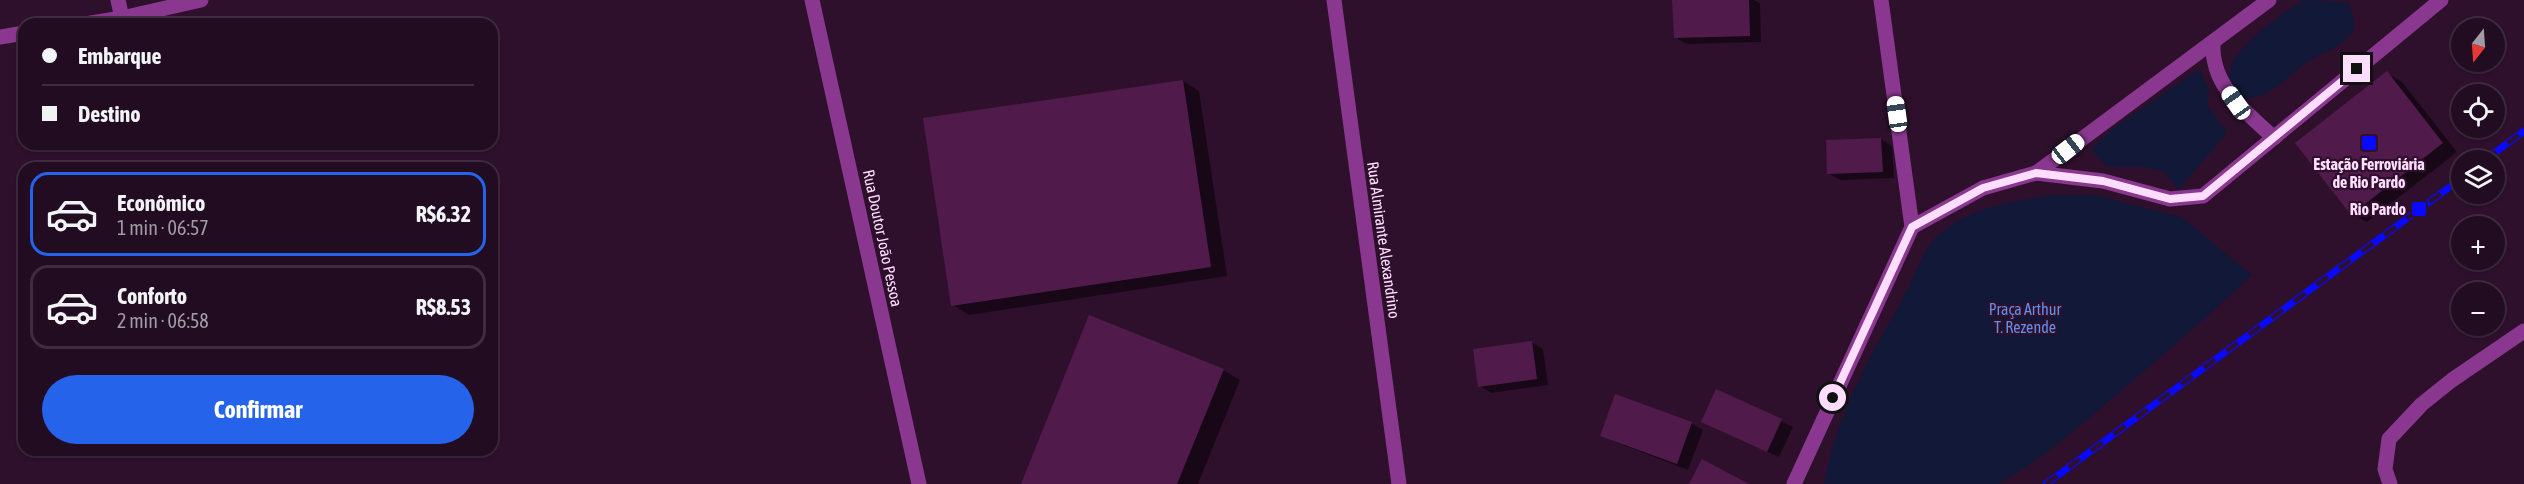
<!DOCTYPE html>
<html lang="pt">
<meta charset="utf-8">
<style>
body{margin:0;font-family:"Asap Condensed",sans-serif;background:#2e1a2e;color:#f1f3f6;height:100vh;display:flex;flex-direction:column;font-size:22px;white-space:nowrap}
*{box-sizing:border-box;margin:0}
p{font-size:20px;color:#a29ba5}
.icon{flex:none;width:33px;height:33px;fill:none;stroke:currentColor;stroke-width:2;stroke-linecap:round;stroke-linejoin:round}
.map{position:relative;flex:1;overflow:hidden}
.drawer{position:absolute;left:18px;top:162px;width:480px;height:294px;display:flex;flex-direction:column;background:#220c21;border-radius:18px;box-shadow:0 2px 4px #0004,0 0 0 2px #3f2c3f}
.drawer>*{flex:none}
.guide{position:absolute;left:18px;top:18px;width:480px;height:132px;border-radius:18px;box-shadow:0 2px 4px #0004,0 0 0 2px #3f2c3f;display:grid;align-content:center;height:132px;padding:0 24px;background:#220c21}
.needle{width:39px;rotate:197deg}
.tools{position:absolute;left:2451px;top:18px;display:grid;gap:12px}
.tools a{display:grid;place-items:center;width:54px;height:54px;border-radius:50%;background:#220c21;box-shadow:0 2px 4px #0004,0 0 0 2px #3f2c3f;font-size:30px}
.end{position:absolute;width:27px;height:27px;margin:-14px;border:8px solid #fdf;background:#111;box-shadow:0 0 0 3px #111}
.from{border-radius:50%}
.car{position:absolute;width:18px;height:36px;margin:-18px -9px;border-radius:8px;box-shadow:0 0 4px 2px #0007;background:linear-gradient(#fff 24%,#345 0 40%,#fff 0 76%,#345 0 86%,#fff 0)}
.guide b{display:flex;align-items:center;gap:21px;height:57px;font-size:22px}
.guide b+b{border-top:2px solid #3f2c3f}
.guide i{width:15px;height:15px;background:#f1f3f6}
ul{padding:10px 0 0;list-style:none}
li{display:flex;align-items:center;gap:18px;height:84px;margin:0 12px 9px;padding:0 12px;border:3px solid #3f2c3f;border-radius:18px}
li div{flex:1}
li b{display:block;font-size:22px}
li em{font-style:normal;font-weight:700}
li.current{border-color:#2563eb}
li>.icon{width:54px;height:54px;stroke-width:1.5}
.primary-button{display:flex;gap:12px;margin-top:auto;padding:12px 24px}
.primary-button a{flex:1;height:69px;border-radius:36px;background:#2563eb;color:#fff;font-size:24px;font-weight:700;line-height:69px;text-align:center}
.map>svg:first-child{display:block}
.green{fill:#121838}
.shadow{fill:#0007}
.building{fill:#501b4b}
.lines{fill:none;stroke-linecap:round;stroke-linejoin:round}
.minor{stroke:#8a388f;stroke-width:15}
.rail-casing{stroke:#0909ff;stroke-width:7}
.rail{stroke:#2e102c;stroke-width:4.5;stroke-dasharray:14;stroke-linecap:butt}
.route{stroke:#fdf;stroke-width:8}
.poi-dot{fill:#0909ff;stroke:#2e102c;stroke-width:2}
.labels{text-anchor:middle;stroke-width:4.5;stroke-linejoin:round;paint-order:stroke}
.poi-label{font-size:16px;font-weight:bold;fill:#fdf;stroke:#2e102c}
.street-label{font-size:16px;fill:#fdf;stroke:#2e102c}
.park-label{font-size:16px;fill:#5f8fe8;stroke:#2e102c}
</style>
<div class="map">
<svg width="2524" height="484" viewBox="0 0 2524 484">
<rect width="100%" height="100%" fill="#2e102c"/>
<g class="green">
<path d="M 2304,0 L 2347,2 C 2371,43 2327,47 2303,65 C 2284,79 2266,103 2240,97 L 2229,80 C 2230,74 2230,67 2233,62 C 2246,39 2281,14 2304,0 Z"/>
<polygon points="2199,69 2209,90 2207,104 2227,133 2178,190 2165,173 2146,167 2107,167 2091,149 2115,127"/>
<path d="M 2051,195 L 2095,195 L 2181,217 L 2252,275 C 2206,318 2159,359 2111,399 C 2076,430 2039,461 1998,484 L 1824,484 C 1832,439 1850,396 1871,356 C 1880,337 1893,319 1902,300 C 1910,286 1924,250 1934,239 C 1965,208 2010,202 2051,195 Z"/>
</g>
<g class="shadow">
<polygon points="1674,0 1754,0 1760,3 1761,42 1686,44 1675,37"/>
<polygon points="2387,73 2402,82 2457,152 2367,222 2352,214"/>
<polygon points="1183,81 1199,91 1227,276 969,315 953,305"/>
<polygon points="1881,139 1892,146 1894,178 1840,180 1828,173"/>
<polygon points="1531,342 1543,349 1548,385 1491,393 1480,386"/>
<polygon points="1223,370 1240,380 1198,484 1022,484"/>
<polygon points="1717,391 1793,427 1779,457 1714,428"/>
<polygon points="1616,396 1692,424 1703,430 1688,470 1613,441 1602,435"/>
</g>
<g class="building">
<polygon points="1672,0 1749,0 1750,36 1674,38"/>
<polygon points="2387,71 2443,143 2351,215 2295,143"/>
<polygon points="1183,80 1211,267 951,306 923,118"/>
<polygon points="1881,138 1883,172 1827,174 1826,140"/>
<polygon points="1089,315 1224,369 1177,484 1021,484"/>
<polygon points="1532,341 1537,379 1478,387 1473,349"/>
<polygon points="1716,389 1782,419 1767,452 1701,422"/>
<polygon points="1615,394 1692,422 1677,464 1600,436"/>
<polygon points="1702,459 1749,484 1689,484"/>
</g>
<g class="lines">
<g class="minor">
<polyline points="118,0 122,18"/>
<polyline points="812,0 919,484"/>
<polyline points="1334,0 1399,484"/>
<polyline points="1881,0 1912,227"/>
<polyline points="85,24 122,18 201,0"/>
<polyline points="0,37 24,33"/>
<path d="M 2213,43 C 2211,86 2245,111 2274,138"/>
<polyline points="2036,173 2269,0"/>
<polyline points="1794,484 1912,227 1983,188 2036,173 2103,181 2170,199 2203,196 2441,0"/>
<polyline points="2390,484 2385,469 2389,439 2422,404 2452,380 2524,331"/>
</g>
<defs>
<g id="rail">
<polyline points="2485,160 2524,131"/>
<polyline points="2046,484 2462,178"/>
</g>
</defs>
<use href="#rail" class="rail-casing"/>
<use href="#rail" class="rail"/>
</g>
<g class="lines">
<polyline class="route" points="1833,398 1912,227 1983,188 2036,173 2103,181 2170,199 2203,196 2357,69"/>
</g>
<g class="poi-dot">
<rect x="2361" y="135" width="16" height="16" rx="3"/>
<rect x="2411" y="201" width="16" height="16" rx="3"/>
</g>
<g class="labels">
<g class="poi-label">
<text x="2369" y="170">Estação Ferroviária<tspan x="2369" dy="18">de Rio Pardo</tspan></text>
<text x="2406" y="215" text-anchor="end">Rio Pardo</text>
</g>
<g class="street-label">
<text transform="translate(883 238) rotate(78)" y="6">Rua Doutor João Pessoa</text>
<text transform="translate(1384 240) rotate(82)" y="6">Rua Almirante Alexandrino</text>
</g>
<g class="park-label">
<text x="2025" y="315">Praça Arthur<tspan x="2025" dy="18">T. Rezende</tspan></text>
</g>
</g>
</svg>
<div class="tools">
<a><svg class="needle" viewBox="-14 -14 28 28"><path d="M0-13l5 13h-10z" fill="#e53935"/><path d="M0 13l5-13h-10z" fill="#a29ba5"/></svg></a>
<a><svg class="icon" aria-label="locate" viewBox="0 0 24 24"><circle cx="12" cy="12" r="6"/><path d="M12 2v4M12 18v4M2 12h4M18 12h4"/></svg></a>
<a><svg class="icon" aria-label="layers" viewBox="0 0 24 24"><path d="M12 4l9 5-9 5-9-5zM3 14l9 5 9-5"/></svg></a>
<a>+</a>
<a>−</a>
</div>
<i class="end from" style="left:1833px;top:398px"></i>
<i class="end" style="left:2357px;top:69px"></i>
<i class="car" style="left:2236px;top:103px;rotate:325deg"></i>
<i class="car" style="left:1897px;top:114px;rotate:352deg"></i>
<i class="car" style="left:2068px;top:149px;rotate:52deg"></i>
<div class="guide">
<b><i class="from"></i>Embarque</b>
<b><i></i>Destino</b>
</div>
<section class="drawer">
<ul>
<li class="current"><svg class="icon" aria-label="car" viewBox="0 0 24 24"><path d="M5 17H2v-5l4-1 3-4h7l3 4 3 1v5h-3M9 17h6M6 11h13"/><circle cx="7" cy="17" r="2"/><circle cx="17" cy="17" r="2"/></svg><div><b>Econômico</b><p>1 min · 06:57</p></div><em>R$6.32</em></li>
<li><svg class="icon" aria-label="car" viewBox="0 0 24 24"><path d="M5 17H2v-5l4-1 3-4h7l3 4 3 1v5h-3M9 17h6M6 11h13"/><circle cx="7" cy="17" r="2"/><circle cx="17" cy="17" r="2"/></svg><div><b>Conforto</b><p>2 min · 06:58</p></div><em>R$8.53</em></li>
</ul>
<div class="primary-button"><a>Confirmar</a></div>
</section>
</div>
